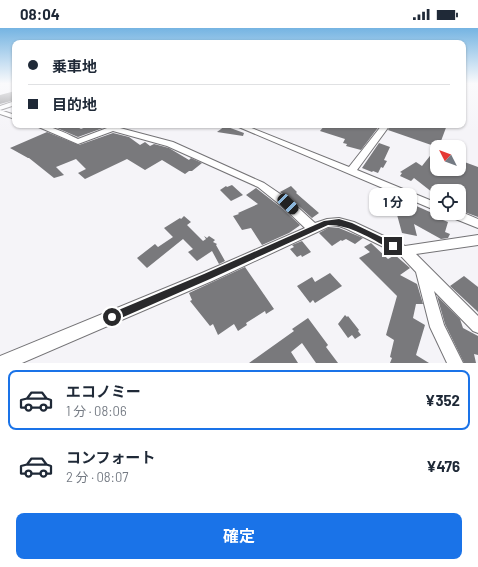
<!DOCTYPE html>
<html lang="ja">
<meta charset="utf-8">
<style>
body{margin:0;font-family:Barlow,"Noto Sans JP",sans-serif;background:#f2f2f3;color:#1f2937;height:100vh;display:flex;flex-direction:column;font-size:15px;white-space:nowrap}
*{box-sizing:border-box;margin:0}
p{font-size:13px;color:#747a83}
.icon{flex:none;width:22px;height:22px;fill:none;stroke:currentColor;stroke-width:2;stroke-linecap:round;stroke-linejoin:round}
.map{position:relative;height:335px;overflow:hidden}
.details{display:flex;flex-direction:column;background:#fff;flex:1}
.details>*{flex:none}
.top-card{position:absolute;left:12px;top:12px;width:454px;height:88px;border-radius:8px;box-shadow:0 1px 3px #0004;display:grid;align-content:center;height:88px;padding:0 16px;background:#fff}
.needle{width:26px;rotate:312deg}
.fabs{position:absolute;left:430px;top:112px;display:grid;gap:8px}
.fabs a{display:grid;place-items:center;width:36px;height:36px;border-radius:8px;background:#fff;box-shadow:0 1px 3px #0004;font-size:20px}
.end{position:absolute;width:18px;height:18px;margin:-9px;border:5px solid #29292b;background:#fff;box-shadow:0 0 0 2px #fff}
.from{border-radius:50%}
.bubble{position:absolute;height:28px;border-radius:8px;background:#fff;box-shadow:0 1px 3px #0004;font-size:13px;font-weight:700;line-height:28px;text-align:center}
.car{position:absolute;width:12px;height:24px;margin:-12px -6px;border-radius:5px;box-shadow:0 0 3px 1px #0007;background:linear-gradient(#222 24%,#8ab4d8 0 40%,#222 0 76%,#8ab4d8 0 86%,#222 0)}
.top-card b{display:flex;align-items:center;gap:14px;height:38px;font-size:15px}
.top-card b+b{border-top:1px solid #e0e1e3}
.top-card i{width:10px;height:10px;background:#1f2937}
ul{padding:7px 0 0;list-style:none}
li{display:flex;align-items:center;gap:12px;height:60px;margin:0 8px 6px;padding:0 8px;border:2px solid transparent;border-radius:8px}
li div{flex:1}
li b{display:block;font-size:15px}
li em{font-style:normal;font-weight:700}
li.on{border-color:#1a73e8}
li>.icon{width:36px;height:36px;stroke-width:1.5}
.button{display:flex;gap:8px;margin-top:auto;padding:8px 16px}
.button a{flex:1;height:46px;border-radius:8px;background:#1a73e8;color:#fff;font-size:16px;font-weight:700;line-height:46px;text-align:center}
.status{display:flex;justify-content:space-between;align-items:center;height:28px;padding:0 20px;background:#fff;direction:ltr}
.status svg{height:11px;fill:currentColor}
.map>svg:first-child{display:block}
.building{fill:#79797c}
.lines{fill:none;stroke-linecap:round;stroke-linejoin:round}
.minor-casing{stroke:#747376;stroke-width:2}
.minor{fill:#fff;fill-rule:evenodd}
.route{fill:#29292b}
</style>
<div class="status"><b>08:04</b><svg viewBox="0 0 49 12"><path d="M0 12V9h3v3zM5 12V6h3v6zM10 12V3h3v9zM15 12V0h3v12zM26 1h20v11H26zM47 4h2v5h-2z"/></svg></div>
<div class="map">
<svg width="478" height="335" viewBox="0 0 478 335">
<rect width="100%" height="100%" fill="#f5f4f8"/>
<g class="building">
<polygon points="15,63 15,72 0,76 0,67"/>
<polygon points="63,97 74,97 81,101 91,97 97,97 103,100 78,109 57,100"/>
<polygon points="325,97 341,97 348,99 348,97 380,97 361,122 346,118 347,116 343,115 345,111 320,103"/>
<polygon points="391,97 447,97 441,113 437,112 437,141 443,141 455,146 457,141 459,141 459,132 478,139 478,189 459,182 459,163 437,163 437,168 414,150 411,153 400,148 402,145 400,144 416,134 422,138 437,119 388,102"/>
<polygon points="225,98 244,105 243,108 217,104"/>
<polygon points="47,104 79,117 113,105 129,109 140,117 145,114 150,118 154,116 169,120 189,132 191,130 202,135 192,143 189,143 185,146 162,132 145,142 127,131 85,151 78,145 86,141 76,131 56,139 64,147 54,150 29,130 28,130 10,120"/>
<polygon points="379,115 390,119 384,132 387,133 383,140 381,139 378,145 373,143 372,144 362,140"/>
<polygon points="232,157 243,167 231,173 220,162 226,158 227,159"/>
<polygon points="291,158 297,164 296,165 319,185 312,190 293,173 280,164"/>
<polygon points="256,160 283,181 300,197 299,198 289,205 262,217 251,200 242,202 233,188 239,186 238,185 258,176 246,167"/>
<polygon points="396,169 439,188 438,190 448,194 445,204 450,206 448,210 441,211 414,196 417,208 402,205 393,172"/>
<polygon points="184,188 191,194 187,197 203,213 206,211 204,208 207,210 209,208 215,212 213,214 217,216 216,217 225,233 219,236 212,223 197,233 188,224 193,221 183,211 147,240 137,230 155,216 158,219 173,209 164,200 180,190 181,191"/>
<polygon points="328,200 339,200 363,210 355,216 346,211 342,213 341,212 332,218 319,205"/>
<polygon points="302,213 311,224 302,229 301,227 297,229 290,221 294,219 292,217"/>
<polygon points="371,215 388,231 395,227 410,240 400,247 417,256 423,276 416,276 413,290 425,297 416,327 429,335 390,335 392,330 390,329 394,312 386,307 397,268 359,230 370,224 364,219"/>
<polygon points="245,239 274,281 266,286 265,283 246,295 247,297 238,303 234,296 218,307 213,296 210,298 190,273 192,272 189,265"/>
<polygon points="330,245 342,258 315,275 313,272 310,275 297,258 312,249 315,254"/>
<polygon points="464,248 478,259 478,284 450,258"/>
<polygon points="437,268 460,291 463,300 478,308 478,327 474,326 476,335 464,335 445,296"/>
<polygon points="345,287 347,289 348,288 359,302 358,303 361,307 355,311 352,307 348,310 338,296"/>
<polygon points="308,290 328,317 326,319 338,335 316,335 302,315 291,324 298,335 249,335 294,303 292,301"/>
</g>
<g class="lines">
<defs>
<g id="minor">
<polygon points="15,73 15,77 0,82 15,87 15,91 0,86 0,78"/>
<path d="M 34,97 C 51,97 63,104 78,111 L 115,97 L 122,97 L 120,100 L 173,114 L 264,155 L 292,174 L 315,195 L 327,191 L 339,190 L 354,194 L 405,218 L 478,207 L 478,217 L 416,226 L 478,288 L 478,305 L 473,303 L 434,263 L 444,297 L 463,335 L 447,335 L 430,299 L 416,244 L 400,227 L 347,201 L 339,198 L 328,199 L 212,253 L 22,335 L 0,335 L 0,328 L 202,245 L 305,200 L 284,180 L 258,159 L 167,118 L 113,103 L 78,116 Z"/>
<polygon points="234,97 244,97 349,139 382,97 390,97 357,142 437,175 437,183"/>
<polygon points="459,183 478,191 478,200 448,188 447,185 459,185"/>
</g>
</defs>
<use href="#minor" class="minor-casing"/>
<use href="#minor" class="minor"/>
</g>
<linearGradient id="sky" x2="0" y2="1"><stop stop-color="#75b4e2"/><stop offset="0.54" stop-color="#fafafc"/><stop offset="1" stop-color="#fafafc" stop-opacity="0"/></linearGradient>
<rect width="478" height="103" fill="url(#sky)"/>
<path class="route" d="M 339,191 L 352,195 L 396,216 L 396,221 L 390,221 C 370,210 351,197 328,197 L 210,251 L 112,294 L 109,292 L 108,289 L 109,286 L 204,246 L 324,193 Z"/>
</svg>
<div class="fabs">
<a><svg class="needle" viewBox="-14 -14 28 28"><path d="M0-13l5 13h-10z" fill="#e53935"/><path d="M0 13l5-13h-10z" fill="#747a83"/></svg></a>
<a><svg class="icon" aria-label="locate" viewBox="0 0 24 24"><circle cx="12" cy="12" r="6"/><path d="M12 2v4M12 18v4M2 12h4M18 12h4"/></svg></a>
</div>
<i class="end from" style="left:112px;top:289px"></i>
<i class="end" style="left:393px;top:218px"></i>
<div class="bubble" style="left:369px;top:160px;width:48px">1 分</div>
<i class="car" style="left:288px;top:176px;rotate:134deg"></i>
<div class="top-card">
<b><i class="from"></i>乗車地</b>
<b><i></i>目的地</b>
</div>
</div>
<section class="details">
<ul>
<li class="on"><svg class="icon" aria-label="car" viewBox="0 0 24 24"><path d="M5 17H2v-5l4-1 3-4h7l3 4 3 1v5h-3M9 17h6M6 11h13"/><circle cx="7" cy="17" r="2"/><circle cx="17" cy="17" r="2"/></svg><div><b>エコノミー</b><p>1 分 · 08:06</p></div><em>¥352</em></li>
<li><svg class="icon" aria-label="car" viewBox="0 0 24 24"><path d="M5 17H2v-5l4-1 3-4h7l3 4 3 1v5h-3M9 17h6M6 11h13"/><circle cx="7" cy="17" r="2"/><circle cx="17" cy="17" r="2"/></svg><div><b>コンフォート</b><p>2 分 · 08:07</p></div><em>¥476</em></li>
</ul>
<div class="button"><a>確定</a></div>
</section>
